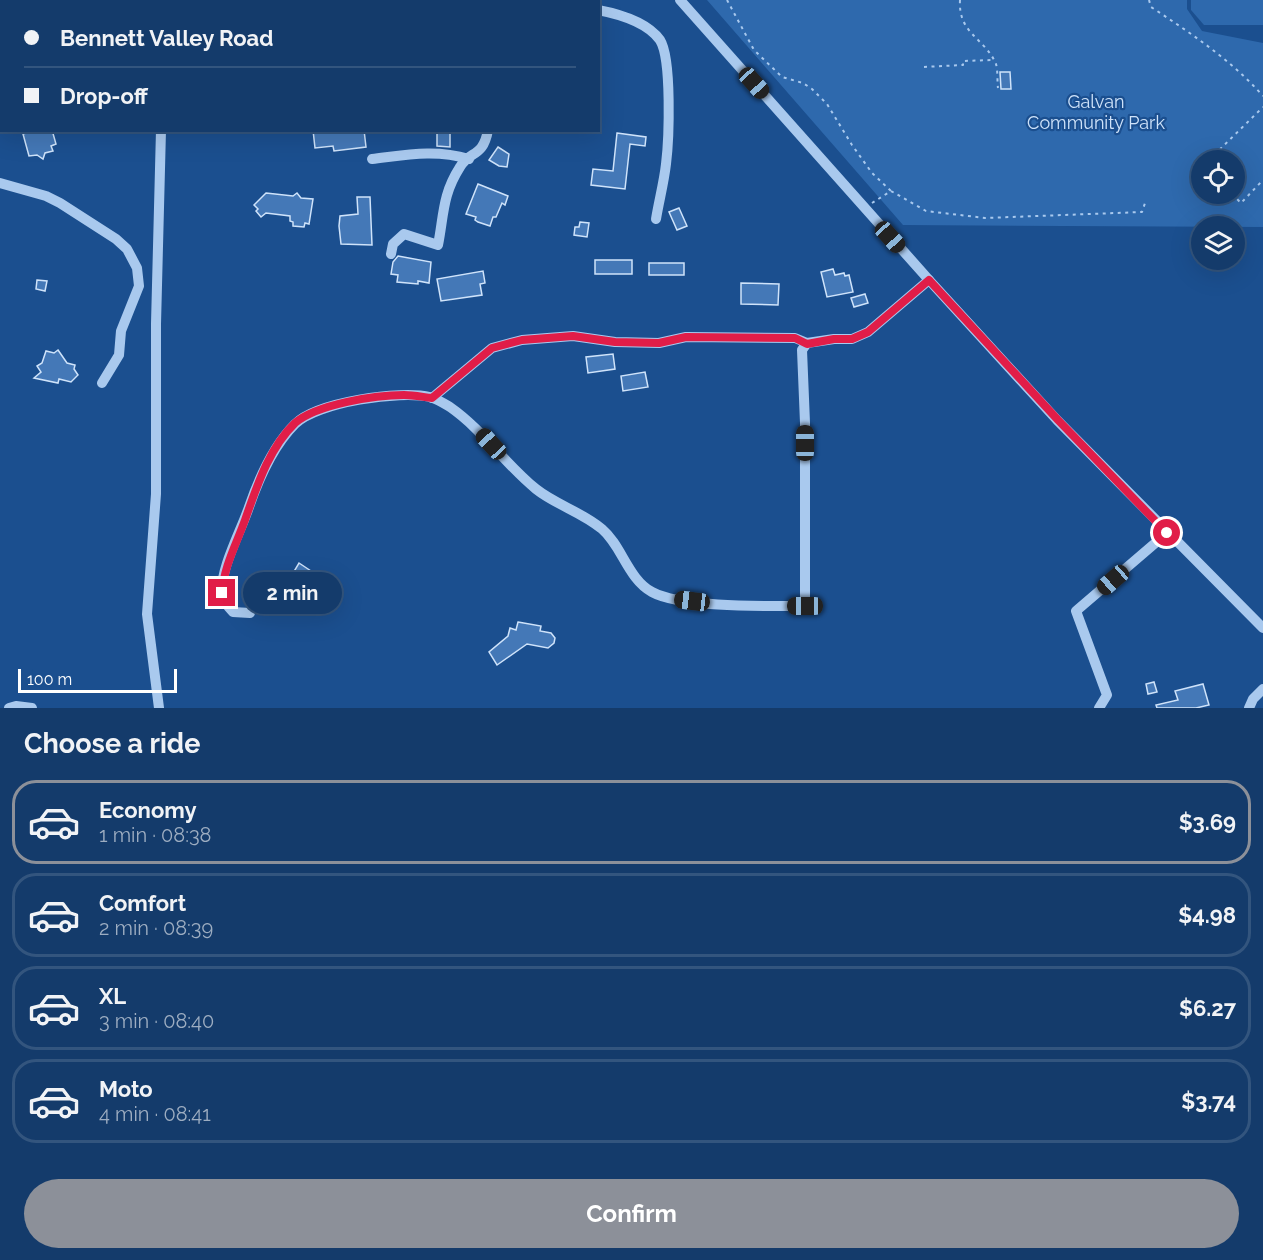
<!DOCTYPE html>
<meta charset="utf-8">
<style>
body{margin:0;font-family:Raleway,sans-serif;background:#1d4271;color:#f1f3f6;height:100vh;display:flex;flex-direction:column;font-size:22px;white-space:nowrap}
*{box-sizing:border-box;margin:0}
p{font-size:20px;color:#9dadc1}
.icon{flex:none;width:33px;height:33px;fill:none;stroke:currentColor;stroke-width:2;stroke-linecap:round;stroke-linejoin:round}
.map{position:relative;height:708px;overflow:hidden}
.panel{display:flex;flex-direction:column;background:#143b6b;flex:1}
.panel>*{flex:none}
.top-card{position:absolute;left:0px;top:0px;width:600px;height:132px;box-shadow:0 6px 24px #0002,0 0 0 2px #33557e;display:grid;align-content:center;height:132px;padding:0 24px;background:#143b6b}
.controls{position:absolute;left:1191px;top:150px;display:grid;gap:12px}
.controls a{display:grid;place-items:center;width:54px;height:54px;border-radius:50%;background:#143b6b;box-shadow:0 6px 24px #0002,0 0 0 2px #33557e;font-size:30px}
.scale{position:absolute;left:18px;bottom:15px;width:159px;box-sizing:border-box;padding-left:6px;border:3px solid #fff;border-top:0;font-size:16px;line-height:21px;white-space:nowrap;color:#fff;-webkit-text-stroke:4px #1b4f8f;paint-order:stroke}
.end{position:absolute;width:27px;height:27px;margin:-14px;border:8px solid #e11d48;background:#fff;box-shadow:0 0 0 3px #fff}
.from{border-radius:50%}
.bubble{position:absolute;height:42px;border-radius:21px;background:#143b6b;box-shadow:0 6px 24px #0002,0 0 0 2px #33557e;font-size:20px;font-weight:700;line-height:42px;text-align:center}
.car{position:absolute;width:18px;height:36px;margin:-18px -9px;border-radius:8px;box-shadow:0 0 4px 2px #0007;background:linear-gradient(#222 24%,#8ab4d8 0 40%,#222 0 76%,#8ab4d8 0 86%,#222 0)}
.top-card b{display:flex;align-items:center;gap:21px;height:57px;font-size:22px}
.top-card b+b{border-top:2px solid #33557e}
.top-card i{width:15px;height:15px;background:#f1f3f6}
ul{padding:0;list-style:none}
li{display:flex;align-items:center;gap:18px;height:84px;margin:0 12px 9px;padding:0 12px;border:3px solid #33557e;border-radius:24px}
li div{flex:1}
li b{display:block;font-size:22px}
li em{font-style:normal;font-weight:700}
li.selected{border-color:#8c9099}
li>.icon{width:54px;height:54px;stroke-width:1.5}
h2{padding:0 24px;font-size:27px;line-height:72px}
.action{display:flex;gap:12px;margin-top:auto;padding:12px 24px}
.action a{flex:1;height:69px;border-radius:36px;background:#8c9099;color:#fff;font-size:24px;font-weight:700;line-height:69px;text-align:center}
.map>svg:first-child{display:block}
.green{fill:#2e69ad;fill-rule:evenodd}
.building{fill:#4478b7;stroke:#cfe3fa;stroke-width:1.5}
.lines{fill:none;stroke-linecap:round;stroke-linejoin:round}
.path{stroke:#a9c9ee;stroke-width:2;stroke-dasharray:3 4.5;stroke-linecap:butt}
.minor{stroke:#a9c9ee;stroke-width:10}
.route{stroke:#e11d48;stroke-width:8}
.labels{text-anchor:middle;stroke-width:4.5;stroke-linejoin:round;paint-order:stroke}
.park-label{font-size:18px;fill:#cfe3fa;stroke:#1b4f8f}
</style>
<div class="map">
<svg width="1263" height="708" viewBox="0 0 1263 708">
<rect width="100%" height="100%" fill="#1b4f8f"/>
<g class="green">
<path d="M 707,0 L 1187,0 L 1187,9 L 1202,31 L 1263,43 L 1263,227 L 903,225 ZM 1202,160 L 1234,160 L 1234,194 L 1202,194 Z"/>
<polygon points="1191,0 1263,0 1263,25 1204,25 1191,10"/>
</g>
<g class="building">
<polygon points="1000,72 1010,72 1011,89 1001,89"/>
<polygon points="36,130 52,130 56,144 51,146 53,151 45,153 43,159 37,155 29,156 23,134"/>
<polygon points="313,130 364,130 366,147 334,151 333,146 315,148"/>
<polygon points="437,130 450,130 450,147 437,146"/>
<polygon points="617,133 646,137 645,146 630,144 625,189 591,185 593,169 613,171"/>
<polygon points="498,147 509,154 507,167 499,166 489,160"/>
<polygon points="478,184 508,196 505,205 502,203 496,217 493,217 490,226 478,222 475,220 476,217 466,214"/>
<polygon points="266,193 293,196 297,193 301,198 313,199 309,224 305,223 304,227 293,226 293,222 290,221 290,216 266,213 261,217 256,211 258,209 254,205"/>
<polygon points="357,197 370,197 372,245 341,244 339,226 340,216 358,214"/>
<polygon points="679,208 687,226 677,230 669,212"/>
<polygon points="580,222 589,223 587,237 574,235 575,227 579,227"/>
<polygon points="398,256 431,262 429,283 418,281 418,284 397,282 398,275 391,274 393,262"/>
<rect x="595" y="260" width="37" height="14"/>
<rect x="649" y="263" width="35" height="12"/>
<polygon points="833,269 835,275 844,273 845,276 849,275 853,292 827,297 821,272"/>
<polygon points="483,271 485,283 480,284 482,295 441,301 437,279"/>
<polygon points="37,280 47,281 45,291 36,289"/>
<polygon points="741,283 779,284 778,305 741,304"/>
<polygon points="865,294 868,303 854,307 851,298"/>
<polygon points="58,350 67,363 75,365 74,369 78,375 71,382 59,379 58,383 34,378 41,372 37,366 42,363 46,351 54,353"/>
<polygon points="613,354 615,369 588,373 586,357"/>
<polygon points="645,372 648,387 623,391 621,376"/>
<polygon points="299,563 329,583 322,595 301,600 281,589 272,599 257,591 268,571 289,580"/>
<polygon points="518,622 541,626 540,631 551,633 555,638 554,643 548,648 527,644 497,665 489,652 508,636 510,628 516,630"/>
<polygon points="1154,682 1157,692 1148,694 1146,684"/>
<polygon points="1203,684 1209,705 1196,708 1157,708 1156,705 1178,700 1175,691"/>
</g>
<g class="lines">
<g class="path">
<polyline points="727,0 754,50 782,77 803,83 812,89 827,104 852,145 872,173 891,191"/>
<path d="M 960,0 C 958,34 985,38 996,64 C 998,71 997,81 998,88"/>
<path d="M 1149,0 L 1151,7 C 1192,34 1231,60 1263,96"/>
<polyline points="924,67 963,65 963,61 993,60"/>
<polyline points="1209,160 1263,107"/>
<polyline points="1232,194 1241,203 1263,180"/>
<polyline points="872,203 891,191 926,211 985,218 1142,212 1145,203"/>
</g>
<g class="minor">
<polyline points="541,0 549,2"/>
<polyline points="680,0 929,280 1057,420 1263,628"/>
<polyline points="164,2 164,0"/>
<path d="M 598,10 C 619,14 647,22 660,40 C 672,59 669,140 666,164 C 664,182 659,201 656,219"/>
<polyline points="0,84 2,84"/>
<path d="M 372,159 C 406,155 435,149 469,159"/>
<polyline points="0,183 46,196 60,203 116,239 127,249 137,268 139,286 121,331 119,355 102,383"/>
<path d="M 391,254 L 393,244 L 404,234 L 438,245 C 444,215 442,195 460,167 C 470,150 483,158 488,130"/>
<polyline points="432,398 492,348 522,340 573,336 615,342 659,343 686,337 795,338 807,343"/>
<path d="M 250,613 L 233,612 C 227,606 223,601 222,593 C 220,569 241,531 249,507 C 259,478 273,446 295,424 C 317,402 400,390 430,397 C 437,399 445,404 450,407 C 483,430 505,464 536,489 C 556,505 582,512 602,529 C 622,546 628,579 652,592 C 681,608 769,606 805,606 L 805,423 L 802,350 L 807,343 L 834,339 L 852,339 L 868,332 L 929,280"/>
<polyline points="9,708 16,706 32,708"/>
<polyline points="159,708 147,614 156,494 156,324 161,130"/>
<polyline points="1099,708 1107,695 1076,611 1167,533"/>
<polyline points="1249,708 1253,699 1263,689"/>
</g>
</g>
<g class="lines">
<path class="route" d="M 222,593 C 224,566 236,545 245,520 C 257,486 269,448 295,423 C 317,404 376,395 404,395 C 413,395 423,397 432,398 L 492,348 L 522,340 L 573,336 L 615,342 L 659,343 L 686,337 L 795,338 L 807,344 L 834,339 L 852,339 L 868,332 L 929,280 L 1058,420 L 1167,533"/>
</g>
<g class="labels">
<g class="park-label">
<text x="1096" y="108">Galvan<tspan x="1096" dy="21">Community Park</tspan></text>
</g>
</g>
</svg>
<div class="controls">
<a><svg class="icon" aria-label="locate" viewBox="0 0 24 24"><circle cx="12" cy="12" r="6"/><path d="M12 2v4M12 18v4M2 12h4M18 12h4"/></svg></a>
<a><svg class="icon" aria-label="layers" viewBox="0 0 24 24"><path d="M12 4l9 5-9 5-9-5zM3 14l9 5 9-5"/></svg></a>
</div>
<div class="scale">100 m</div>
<i class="end from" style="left:1167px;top:533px"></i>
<i class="end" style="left:222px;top:593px"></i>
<div class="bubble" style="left:243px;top:572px;width:99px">2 min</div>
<i class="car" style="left:754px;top:83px;rotate:138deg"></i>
<i class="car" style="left:890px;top:237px;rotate:138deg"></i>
<i class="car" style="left:805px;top:443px;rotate:0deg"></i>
<i class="car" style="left:491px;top:444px;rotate:317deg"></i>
<i class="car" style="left:1113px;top:580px;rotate:229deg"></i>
<i class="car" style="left:692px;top:601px;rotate:277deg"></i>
<i class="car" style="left:805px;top:606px;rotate:270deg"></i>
<div class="top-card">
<b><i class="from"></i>Bennett Valley Road</b>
<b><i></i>Drop-off</b>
</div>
</div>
<section class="panel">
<h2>Choose a ride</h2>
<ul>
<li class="selected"><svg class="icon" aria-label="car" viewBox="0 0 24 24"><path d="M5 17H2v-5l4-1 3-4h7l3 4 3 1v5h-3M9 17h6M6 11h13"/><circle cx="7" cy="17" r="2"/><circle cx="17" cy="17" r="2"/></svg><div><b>Economy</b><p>1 min · 08:38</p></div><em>$3.69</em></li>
<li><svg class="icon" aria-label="car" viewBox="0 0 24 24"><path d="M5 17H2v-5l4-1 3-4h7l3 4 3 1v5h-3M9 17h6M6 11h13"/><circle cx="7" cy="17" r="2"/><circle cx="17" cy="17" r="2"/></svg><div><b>Comfort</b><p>2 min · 08:39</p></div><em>$4.98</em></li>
<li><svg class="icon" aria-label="car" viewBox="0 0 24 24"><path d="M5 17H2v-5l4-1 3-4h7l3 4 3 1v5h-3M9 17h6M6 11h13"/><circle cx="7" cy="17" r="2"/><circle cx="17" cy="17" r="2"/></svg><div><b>XL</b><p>3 min · 08:40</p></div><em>$6.27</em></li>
<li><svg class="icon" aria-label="car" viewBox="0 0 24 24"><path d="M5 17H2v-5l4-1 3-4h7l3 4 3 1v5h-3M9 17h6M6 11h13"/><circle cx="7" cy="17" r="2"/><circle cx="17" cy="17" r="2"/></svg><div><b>Moto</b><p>4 min · 08:41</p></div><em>$3.74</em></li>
</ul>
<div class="action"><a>Confirm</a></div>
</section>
